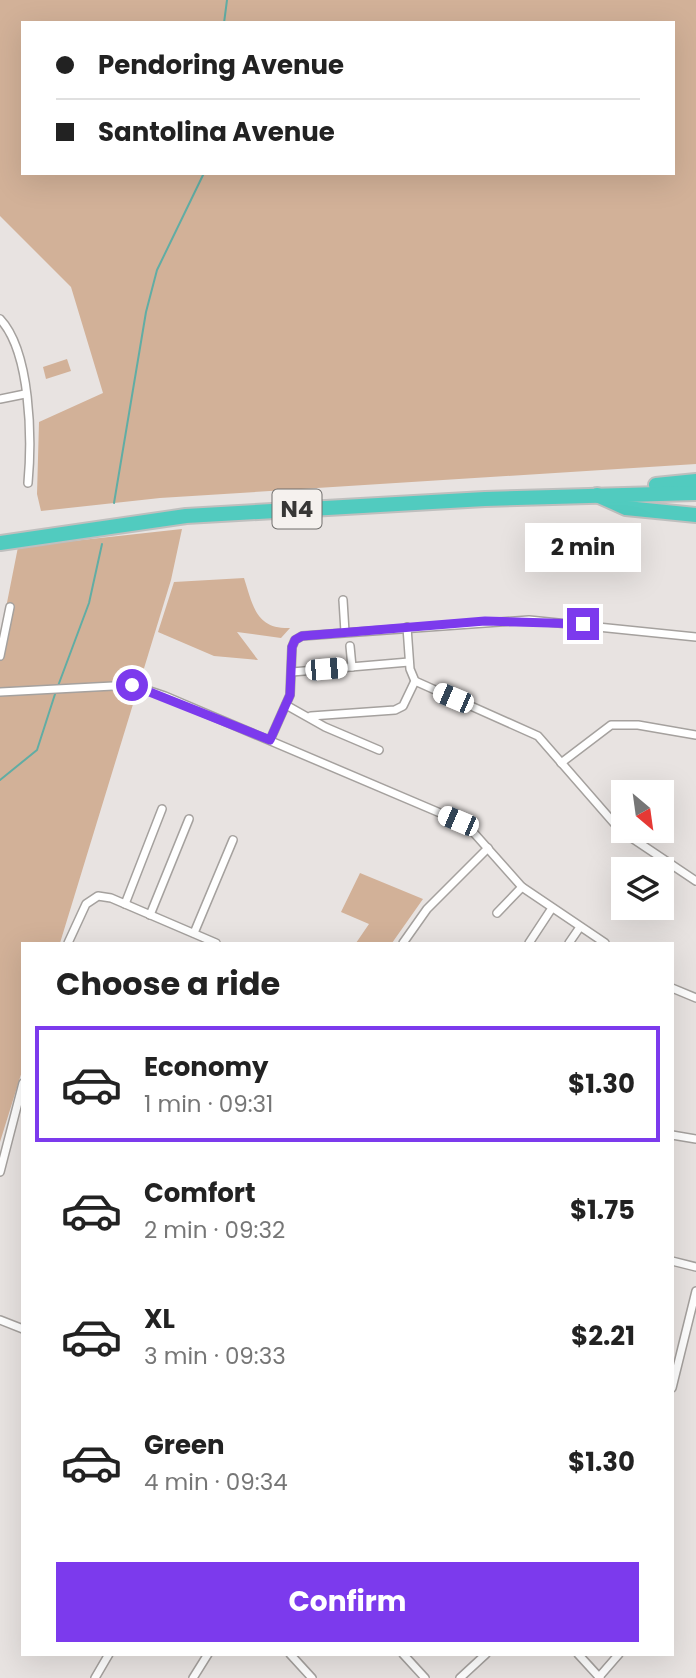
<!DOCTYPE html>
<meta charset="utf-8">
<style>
body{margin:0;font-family:Poppins,sans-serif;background:#f6f6f6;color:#222;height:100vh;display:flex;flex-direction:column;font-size:26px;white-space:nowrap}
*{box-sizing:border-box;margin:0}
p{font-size:23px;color:#767676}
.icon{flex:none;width:38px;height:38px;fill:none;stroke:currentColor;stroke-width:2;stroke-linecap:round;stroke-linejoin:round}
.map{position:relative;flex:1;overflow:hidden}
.sheet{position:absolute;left:21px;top:942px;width:653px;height:714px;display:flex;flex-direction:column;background:#fff;border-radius:0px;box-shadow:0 7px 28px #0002}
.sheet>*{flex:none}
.banner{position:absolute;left:21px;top:21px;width:654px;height:154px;border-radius:0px;box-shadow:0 7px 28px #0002;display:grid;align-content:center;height:154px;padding:0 35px;background:#fff}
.needle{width:46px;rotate:151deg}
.fabs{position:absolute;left:611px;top:780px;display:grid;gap:14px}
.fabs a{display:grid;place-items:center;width:63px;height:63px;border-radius:0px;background:#fff;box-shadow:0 7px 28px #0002;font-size:35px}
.end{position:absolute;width:32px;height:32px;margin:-16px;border:9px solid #7c3aed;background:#fff;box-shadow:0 0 0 4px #fff}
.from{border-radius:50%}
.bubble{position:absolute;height:49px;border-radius:0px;background:#fff;box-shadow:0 7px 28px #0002;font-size:23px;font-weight:700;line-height:49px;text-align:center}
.car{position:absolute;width:21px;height:42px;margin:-21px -10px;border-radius:9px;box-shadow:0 0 5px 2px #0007;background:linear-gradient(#fff 24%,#345 0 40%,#fff 0 76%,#345 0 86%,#fff 0)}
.banner b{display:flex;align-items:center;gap:24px;height:66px;font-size:26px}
.banner b+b{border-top:2px solid #e0e0e0}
.banner i{width:18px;height:18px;background:#222}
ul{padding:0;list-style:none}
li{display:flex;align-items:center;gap:21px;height:116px;margin:0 14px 10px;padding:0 21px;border:4px solid transparent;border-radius:0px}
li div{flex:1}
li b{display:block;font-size:26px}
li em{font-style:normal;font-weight:700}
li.on{border-color:#7c3aed}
li>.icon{width:63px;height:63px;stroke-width:1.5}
h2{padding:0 35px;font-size:32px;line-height:84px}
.cta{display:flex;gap:14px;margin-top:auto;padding:14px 35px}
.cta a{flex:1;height:80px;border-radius:0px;background:#7c3aed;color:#fff;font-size:28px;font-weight:700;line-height:80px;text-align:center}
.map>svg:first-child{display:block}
.green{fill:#d2b198;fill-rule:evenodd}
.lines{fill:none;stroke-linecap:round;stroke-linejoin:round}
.stream{stroke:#61ada4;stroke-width:2}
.street-casing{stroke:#a5a19e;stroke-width:10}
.highway-casing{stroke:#bfbfbe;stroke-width:18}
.street{stroke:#fff;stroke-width:7}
.highway{stroke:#51cbbf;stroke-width:14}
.route{stroke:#7c3aed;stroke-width:9}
.labels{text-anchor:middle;stroke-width:7;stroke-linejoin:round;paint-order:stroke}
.shield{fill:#f5f1ee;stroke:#706e6c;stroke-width:2}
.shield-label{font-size:23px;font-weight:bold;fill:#373635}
</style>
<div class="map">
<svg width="696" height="1678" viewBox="0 0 696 1678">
<rect width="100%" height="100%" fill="#e8e3e1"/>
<g class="green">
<path d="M 0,0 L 696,0 L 696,464 L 160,498 L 41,511 L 37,494 L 39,422 L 103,393 L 71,287 L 0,216 ZM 23,23 L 674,23 L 674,173 L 23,173 Z"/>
<polygon points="67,359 71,371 46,379 43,367"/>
<polygon points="182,529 171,580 60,943 23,943 23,1068 0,1142 0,638 18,547"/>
<path d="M 244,578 C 253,606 256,629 290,628 L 281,638 L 237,632 L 258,660 L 214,656 L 158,632 L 174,582 Z"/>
<polygon points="360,873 423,899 392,943 356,943 369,924 341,912"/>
</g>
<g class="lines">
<g class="stream">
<polyline points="224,23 227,0"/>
<polyline points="114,503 146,312 157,270 204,173"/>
<polyline points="58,686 89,603 102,544"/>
<polyline points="0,780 37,750 56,691"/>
</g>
<defs>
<g id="street">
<path d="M 0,319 C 31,352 32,439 28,483"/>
<polyline points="0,399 25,394"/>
<polyline points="343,600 345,632"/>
<polyline points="407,627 410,669 415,681 538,736 620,830 696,881"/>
<polyline points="350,646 352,667"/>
<polyline points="0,656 10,607"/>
<polyline points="292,672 409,662"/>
<polyline points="0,692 132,685 165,696 466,824 522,887 605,943"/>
<polyline points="286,705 325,727 379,750"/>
<polyline points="311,716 395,710 403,706 415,681"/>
<polyline points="270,740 290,695 292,647 295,640 302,636 529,620 696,637"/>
<polyline points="561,763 611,725 638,725 696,735"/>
<polyline points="125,904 162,809"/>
<polyline points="497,913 522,887"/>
<polyline points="150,915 189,819"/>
<polyline points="194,933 233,840"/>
<polyline points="68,943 86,904 98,896 111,898 216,943"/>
<polyline points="403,943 427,909 488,848"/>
<polyline points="529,943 552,908"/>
<polyline points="569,943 580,927"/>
<polyline points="672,988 696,998"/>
<polyline points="672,1135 696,1139"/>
<polyline points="0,1172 23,1083"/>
<polyline points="672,1261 696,1267"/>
<polyline points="0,1320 23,1329"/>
<polyline points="672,1388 696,1291"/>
<polyline points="290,1654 312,1678"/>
<polyline points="403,1654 425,1678"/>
<polyline points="578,1654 600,1678"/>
<polyline points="599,1677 619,1654"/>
<polyline points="95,1678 109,1654"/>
<polyline points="193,1678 208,1654"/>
<polyline points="460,1678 486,1654"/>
</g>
<g id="highway">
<polyline points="656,485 696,481"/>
<polyline points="597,495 626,508 696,515"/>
<polyline points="0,543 186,516 485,499 696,493"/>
</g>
</defs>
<use href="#street" class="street-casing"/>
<use href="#highway" class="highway-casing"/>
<use href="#street" class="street"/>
<use href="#highway" class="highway"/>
</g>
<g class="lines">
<polyline class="route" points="132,685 270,740 290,695 292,647 295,640 302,636 485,621 583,624"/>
</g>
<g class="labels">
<rect class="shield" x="272.5" y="489.5" width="49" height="39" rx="5"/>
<g class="shield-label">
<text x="297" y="517">N4</text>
</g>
</g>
</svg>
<div class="fabs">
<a><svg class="needle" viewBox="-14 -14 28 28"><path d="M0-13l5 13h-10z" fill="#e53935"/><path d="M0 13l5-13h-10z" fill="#767676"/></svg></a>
<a><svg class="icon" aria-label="layers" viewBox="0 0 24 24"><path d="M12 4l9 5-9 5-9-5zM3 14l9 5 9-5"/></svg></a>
</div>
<i class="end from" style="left:132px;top:685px"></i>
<i class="end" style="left:583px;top:624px"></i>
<div class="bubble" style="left:525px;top:523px;width:116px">2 min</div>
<i class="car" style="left:326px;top:669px;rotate:85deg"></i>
<i class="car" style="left:453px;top:698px;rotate:293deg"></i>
<i class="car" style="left:458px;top:821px;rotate:293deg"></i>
<div class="banner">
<b><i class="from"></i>Pendoring Avenue</b>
<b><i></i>Santolina Avenue</b>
</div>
<section class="sheet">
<h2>Choose a ride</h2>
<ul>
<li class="on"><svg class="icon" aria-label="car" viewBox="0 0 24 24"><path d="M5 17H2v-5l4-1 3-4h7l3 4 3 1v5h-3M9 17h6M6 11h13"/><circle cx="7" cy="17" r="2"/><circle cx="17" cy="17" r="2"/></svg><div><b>Economy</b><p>1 min · 09:31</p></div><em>$1.30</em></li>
<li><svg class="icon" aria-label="car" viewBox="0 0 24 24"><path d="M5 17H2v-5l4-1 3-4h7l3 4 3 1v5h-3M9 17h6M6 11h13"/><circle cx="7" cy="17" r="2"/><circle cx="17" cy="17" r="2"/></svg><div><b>Comfort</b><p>2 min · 09:32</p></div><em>$1.75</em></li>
<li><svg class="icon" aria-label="car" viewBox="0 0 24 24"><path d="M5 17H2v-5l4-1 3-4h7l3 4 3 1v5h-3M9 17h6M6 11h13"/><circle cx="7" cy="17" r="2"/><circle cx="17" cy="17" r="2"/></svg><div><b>XL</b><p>3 min · 09:33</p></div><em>$2.21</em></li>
<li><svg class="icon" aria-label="car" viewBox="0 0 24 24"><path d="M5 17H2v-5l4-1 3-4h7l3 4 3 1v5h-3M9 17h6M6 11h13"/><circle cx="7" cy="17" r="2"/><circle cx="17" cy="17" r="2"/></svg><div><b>Green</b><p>4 min · 09:34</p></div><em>$1.30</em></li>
</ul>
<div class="cta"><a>Confirm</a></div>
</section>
</div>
